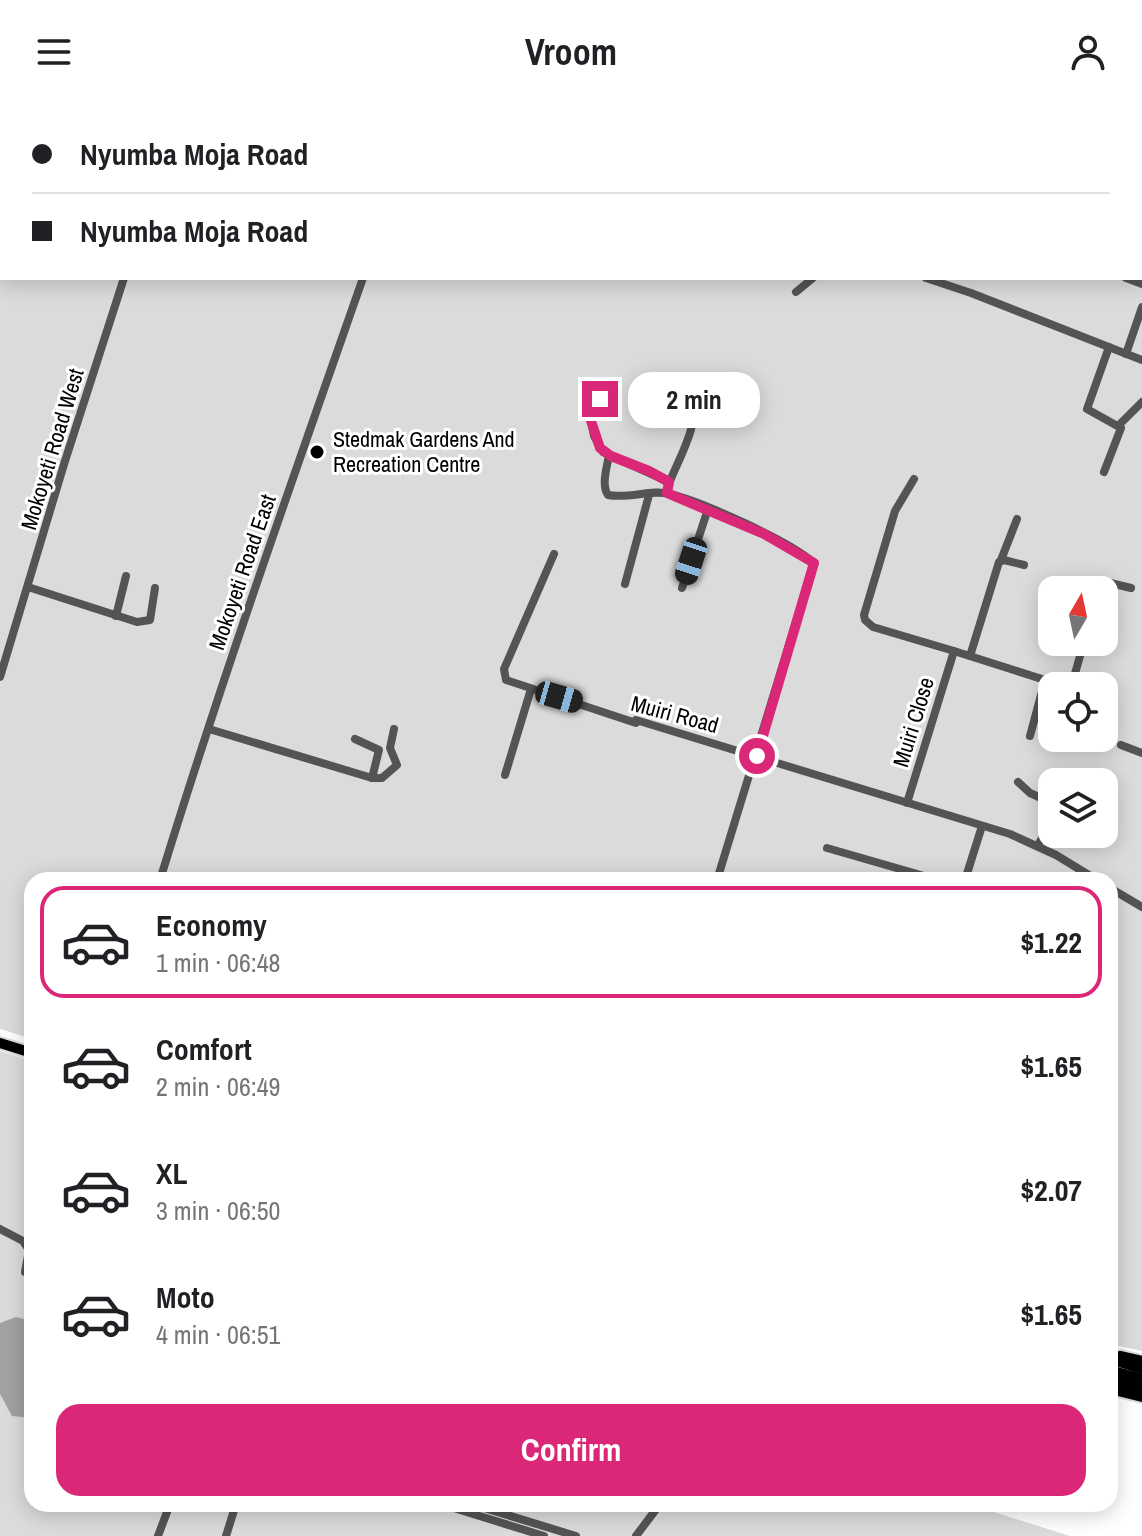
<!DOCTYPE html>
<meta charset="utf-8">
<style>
body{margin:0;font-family:"Archivo Narrow",sans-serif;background:#f2f2f2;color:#202124;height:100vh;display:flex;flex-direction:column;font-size:30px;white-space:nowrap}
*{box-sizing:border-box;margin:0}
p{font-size:26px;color:#757577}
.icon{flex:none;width:44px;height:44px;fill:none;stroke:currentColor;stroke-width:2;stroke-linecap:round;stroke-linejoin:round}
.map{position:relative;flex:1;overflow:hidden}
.panel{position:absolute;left:24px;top:768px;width:1094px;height:640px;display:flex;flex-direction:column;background:#fff;border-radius:24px;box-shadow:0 4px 20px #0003}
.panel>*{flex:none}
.hud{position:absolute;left:0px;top:0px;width:1142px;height:176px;box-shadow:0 4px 20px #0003;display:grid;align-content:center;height:176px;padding:0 32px;background:#fff}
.needle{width:52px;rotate:9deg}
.buttons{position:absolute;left:1038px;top:472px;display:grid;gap:16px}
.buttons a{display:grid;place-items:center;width:80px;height:80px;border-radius:16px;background:#fff;box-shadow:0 4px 20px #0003;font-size:40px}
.end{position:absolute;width:36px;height:36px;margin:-18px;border:10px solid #db2777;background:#fff;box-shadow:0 0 0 4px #fff}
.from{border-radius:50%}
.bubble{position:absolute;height:56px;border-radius:24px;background:#fff;box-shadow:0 4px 20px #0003;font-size:26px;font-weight:700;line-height:56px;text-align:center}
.car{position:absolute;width:24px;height:48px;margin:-24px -12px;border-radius:10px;box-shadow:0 0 6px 2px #0007;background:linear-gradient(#222 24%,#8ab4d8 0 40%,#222 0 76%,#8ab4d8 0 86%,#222 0)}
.hud b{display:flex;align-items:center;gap:28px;height:76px;font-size:30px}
.hud b+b{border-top:2px solid #e0e0e0}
.hud i{width:20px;height:20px;background:#202124}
ul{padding:14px 0 0;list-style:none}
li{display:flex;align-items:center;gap:24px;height:112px;margin:0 16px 12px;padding:0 16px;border:4px solid transparent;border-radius:24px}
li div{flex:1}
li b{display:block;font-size:30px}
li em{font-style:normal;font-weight:700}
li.active{border-color:#db2777}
li>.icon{width:72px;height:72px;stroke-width:1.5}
.cta{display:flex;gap:16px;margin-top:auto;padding:16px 32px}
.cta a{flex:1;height:92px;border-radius:24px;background:#db2777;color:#fff;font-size:32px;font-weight:700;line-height:92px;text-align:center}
header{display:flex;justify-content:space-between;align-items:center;height:104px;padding:0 32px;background:#fff;font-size:36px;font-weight:700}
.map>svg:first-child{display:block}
.green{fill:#dbdbdb;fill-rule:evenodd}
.water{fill:#a2a2a2}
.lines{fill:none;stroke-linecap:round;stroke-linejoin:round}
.major-casing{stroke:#dbdbdb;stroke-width:14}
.minor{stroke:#545454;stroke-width:8}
.major{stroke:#000;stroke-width:10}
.route{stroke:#db2777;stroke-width:10}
.poi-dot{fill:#000;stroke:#fff;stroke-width:3}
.labels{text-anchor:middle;stroke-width:6;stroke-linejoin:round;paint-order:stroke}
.poi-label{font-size:22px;fill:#000;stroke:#fff;text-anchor:start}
.street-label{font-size:22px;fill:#000;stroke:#fff}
</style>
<header><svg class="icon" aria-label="menu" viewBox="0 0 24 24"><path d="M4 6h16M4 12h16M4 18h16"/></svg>Vroom<svg class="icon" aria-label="person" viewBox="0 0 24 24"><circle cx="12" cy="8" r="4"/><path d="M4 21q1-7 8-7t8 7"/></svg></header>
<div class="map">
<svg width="1142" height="1432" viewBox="0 0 1142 1432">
<rect width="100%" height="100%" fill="#fff"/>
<g class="green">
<path d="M 0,0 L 1142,0 L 1142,1247 L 1110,1240 L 1110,776 L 32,776 L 32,935 L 0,925 ZM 2,2 L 1140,2 L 1140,174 L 2,174 ZM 1052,486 L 1104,486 L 1104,538 L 1052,538 ZM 1052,582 L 1104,582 L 1104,634 L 1052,634 ZM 1052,678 L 1104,678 L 1104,730 L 1052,730 Z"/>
<polygon points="0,947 32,957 32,1400 968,1400 1070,1432 0,1432"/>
</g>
<polygon class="water" points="16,1213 31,1217 32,1222 32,1314 12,1312 0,1290 0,1219"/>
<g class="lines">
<defs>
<g id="major">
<polyline points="0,939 32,949"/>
<polyline points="1120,1252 1142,1257"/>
<polyline points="1110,1255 1142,1265"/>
<polyline points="1110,1266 1142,1275"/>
<polyline points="1110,1275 1142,1285"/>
<polyline points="1110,1285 1142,1293"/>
</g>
</defs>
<use href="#major" class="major-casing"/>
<g class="minor">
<polyline points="175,2 176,0"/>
<polyline points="424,2 424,0"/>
<polyline points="784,2 784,0"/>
<polyline points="814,2 814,0"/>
<polyline points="898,2 899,0"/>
<polyline points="1066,2 1067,0"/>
<polyline points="926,174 971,189 1142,256"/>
<polyline points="1126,174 1142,180"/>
<polyline points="796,188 813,174"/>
<polyline points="1126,250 1142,203"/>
<path d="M 666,285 L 690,296 C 703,316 676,359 669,380"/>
<polyline points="600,295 591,317 594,332 603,348 669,378"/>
<polyline points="1119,321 1142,298"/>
<path d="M 609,351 C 607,363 601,381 608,391 C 629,395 652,385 670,390 C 702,398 790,437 814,459 L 717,776"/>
<polyline points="1104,368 1121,324 1087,305 1109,243"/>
<polyline points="554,450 504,565 506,576 636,619 636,616 1010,730 1056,751 1097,776"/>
<polyline points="1001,456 1017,415"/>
<polyline points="625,480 649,391"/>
<polyline points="28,483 137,518 150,516 155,484"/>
<polyline points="682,484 708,405"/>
<polyline points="1099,486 1106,478 1131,484"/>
<polyline points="116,512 126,472"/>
<polyline points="954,547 1045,576 1066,580 1074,573 1084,538"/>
<polyline points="970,552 999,458 1004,456 1024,461"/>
<polyline points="0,573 65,357 124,174"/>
<polyline points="209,625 372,674 382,674 397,661 390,644 394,625"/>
<polyline points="1030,632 1045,576"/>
<polyline points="355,635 379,646 372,674"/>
<polyline points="1121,641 1142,649"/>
<polyline points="505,671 531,585"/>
<polyline points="1018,678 1030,689 1052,699"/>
<polyline points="907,699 954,547 873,523 865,516 864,511 895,407 914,375"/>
<polyline points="1038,741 1052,717"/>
<polyline points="827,744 938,776"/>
<path d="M 160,776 C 222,574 293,374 363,174"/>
<polyline points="965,776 982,722"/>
<polyline points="1110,784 1142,803"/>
<polyline points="0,1125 23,1137 29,1146 25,1168"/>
<polyline points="441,1400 544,1432"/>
<polyline points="471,1400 576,1432"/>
<polyline points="158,1432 170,1400"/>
<polyline points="226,1432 236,1400"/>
<polyline points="636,1432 660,1400"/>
</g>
<use href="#major" class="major"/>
</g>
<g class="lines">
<polyline class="route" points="600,295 591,317 600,344 611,352 649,367 669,378 667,389 764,430 814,459 757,652"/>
</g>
<circle class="poi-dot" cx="317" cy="348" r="8"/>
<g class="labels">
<g class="poi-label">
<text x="333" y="343">Stedmak Gardens And<tspan x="333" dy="25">Recreation Centre</tspan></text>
</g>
<g class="street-label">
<text transform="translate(52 345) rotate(-73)" y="8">Mokoyeti Road West</text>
<text transform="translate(242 468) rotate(-71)" y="8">Mokoyeti Road East</text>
<text transform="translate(675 610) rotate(15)" y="8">Muiri Road</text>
<text transform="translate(913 618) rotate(-73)" y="8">Muiri Close</text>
</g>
</g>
</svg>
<div class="buttons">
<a><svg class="needle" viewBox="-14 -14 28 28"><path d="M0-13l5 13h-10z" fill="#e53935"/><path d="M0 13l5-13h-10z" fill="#757577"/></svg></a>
<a><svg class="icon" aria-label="locate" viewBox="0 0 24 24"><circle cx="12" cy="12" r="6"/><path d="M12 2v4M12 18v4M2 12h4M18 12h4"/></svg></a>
<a><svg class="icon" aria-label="layers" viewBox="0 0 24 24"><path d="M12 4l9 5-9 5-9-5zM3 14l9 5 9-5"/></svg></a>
</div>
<i class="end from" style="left:757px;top:652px"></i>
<i class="end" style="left:600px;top:295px"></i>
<div class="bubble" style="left:628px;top:268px;width:132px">2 min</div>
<i class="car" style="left:691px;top:457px;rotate:198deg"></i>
<i class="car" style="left:559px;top:593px;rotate:106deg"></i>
<div class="hud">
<b><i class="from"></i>Nyumba Moja Road</b>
<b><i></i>Nyumba Moja Road</b>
</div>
<section class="panel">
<ul>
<li class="active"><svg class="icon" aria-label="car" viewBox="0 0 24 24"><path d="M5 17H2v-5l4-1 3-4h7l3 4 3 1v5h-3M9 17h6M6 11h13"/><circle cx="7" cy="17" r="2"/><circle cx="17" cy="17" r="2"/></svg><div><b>Economy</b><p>1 min · 06:48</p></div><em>$1.22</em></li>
<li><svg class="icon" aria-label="car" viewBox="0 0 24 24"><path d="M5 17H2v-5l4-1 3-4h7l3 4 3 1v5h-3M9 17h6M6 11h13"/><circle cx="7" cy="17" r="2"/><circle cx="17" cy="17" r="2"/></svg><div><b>Comfort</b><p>2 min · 06:49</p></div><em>$1.65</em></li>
<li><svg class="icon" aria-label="car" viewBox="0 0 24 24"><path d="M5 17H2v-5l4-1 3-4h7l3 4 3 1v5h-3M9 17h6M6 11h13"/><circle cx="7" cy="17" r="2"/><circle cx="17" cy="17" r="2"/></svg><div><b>XL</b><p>3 min · 06:50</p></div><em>$2.07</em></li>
<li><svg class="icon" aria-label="car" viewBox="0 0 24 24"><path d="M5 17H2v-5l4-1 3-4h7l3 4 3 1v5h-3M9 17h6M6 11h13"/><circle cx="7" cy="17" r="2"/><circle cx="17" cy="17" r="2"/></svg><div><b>Moto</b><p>4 min · 06:51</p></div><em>$1.65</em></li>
</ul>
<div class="cta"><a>Confirm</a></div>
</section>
</div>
